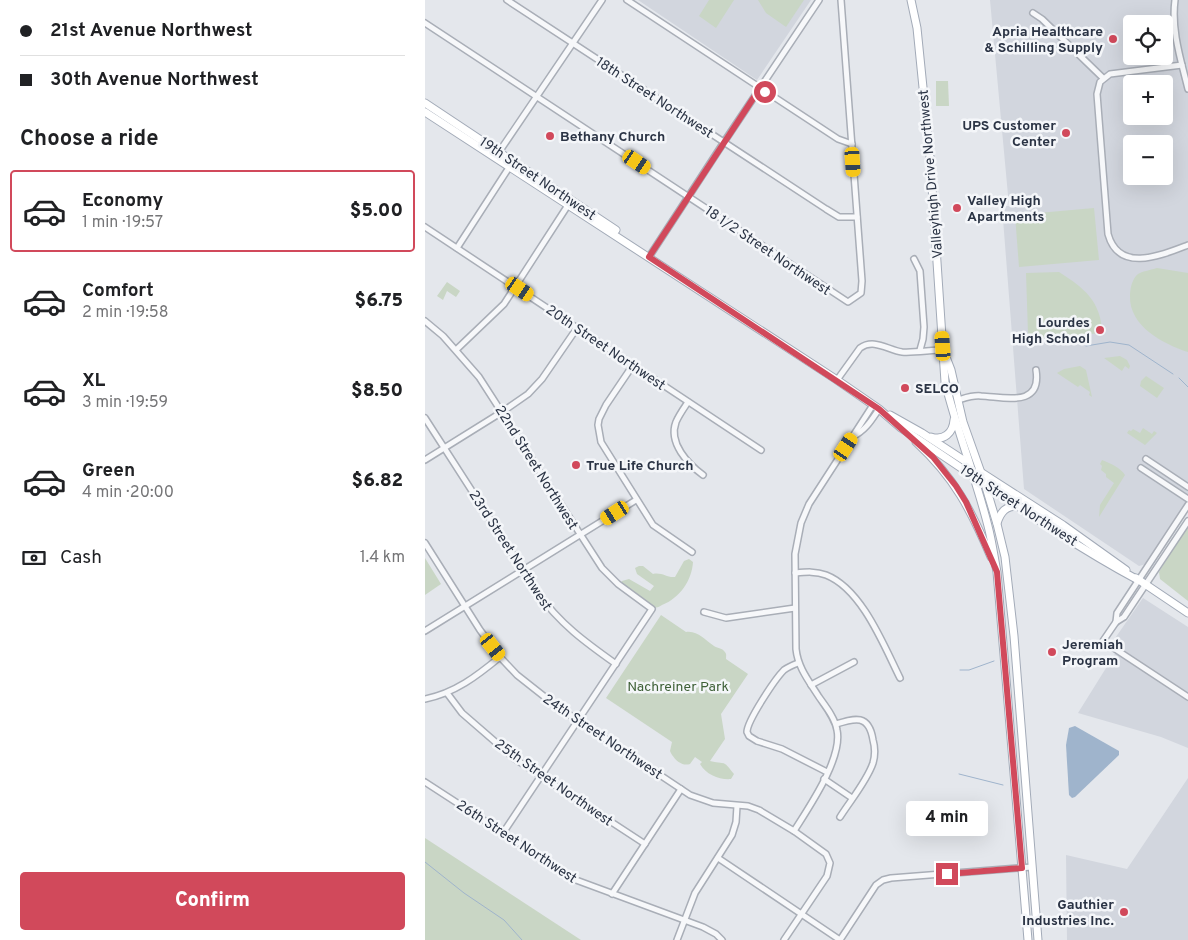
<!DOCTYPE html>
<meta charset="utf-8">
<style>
body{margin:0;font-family:Overpass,sans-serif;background:#f2f2f2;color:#202124;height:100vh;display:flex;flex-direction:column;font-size:19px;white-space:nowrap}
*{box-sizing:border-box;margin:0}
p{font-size:16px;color:#757577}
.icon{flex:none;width:28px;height:28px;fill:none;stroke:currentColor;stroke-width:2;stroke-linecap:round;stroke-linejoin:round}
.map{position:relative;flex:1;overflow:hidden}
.details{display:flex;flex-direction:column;background:#fff;width:425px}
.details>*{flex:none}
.banner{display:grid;align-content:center;height:110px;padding:0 20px;background:#fff}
.fabs{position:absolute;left:698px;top:15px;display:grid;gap:10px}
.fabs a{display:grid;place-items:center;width:50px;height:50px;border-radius:5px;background:#fff;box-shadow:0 5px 20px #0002;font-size:25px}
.end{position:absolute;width:22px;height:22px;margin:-11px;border:6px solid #d1495b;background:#fff;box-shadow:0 0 0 2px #fff}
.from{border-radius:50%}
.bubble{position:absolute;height:35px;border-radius:5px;background:#fff;box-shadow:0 5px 20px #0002;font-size:16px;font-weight:800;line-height:35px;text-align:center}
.car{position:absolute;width:15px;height:30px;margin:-15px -8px;border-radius:6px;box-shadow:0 0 4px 1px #0007;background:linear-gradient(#f5c518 24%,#345 0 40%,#f5c518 0 76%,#345 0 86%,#f5c518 0)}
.banner b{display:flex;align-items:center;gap:18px;height:48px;font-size:19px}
.banner b+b{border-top:1px solid #e0e0e0}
.banner i{width:12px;height:12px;background:#202124}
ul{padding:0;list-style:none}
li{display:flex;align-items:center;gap:15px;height:82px;margin:0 10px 8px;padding:0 10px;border:2px solid transparent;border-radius:5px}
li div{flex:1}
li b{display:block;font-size:19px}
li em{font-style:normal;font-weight:800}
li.current{border-color:#d1495b}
li>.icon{width:45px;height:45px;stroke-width:1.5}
h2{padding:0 20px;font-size:22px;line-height:60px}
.pay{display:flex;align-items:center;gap:12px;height:55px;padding:0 20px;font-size:19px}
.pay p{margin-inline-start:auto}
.primary-button{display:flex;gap:10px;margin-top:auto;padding:10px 20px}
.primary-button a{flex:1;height:58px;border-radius:5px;background:#d1495b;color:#fff;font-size:20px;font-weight:800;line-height:58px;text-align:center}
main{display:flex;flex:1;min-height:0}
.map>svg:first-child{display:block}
.built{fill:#d2d6de;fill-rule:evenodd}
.green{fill:#c9d6c5}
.water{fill:#9fb4cc}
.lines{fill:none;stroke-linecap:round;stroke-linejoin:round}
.stream{stroke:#9fb4cc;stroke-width:1}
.minor-casing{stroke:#a9aeb7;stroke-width:8}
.major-casing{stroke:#a3abb8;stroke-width:9}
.minor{stroke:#f7f8fa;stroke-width:5}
.major{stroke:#fff;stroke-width:7}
.route{stroke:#d1495b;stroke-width:6}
.poi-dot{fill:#d1495b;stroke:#f4f6f9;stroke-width:2}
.labels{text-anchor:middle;stroke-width:5;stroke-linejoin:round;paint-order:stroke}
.poi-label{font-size:14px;font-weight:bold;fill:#2b3445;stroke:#f4f6f9;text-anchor:start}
.street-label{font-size:14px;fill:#2b3445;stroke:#f4f6f9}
.park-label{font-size:14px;fill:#3f6138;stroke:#f4f6f9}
</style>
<main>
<section class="details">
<div class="banner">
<b><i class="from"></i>21st Avenue Northwest</b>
<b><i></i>30th Avenue Northwest</b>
</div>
<h2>Choose a ride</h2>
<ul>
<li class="current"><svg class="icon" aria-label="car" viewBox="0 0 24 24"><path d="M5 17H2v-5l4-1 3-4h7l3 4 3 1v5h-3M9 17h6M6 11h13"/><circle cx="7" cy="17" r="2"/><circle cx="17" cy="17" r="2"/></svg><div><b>Economy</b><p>1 min · 19:57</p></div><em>$5.00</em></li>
<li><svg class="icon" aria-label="car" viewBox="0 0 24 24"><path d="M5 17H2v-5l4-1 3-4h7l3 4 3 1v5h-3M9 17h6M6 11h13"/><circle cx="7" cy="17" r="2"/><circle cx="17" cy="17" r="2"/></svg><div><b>Comfort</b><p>2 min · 19:58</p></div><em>$6.75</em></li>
<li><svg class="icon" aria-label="car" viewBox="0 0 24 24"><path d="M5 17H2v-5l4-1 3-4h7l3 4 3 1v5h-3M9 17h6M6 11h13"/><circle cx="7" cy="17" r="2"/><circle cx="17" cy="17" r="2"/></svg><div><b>XL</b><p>3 min · 19:59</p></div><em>$8.50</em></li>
<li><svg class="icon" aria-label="car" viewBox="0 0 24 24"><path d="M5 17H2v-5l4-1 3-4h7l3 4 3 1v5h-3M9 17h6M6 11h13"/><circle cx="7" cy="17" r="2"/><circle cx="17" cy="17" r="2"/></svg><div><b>Green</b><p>4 min · 20:00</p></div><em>$6.82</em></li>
</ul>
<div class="pay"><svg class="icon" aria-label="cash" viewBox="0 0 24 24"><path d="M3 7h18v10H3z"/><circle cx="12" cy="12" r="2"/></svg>Cash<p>1.4 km</p></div>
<div class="primary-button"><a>Confirm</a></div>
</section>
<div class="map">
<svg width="763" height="940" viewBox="0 0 763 940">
<rect width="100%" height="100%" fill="#e4e7ec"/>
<g class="built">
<polygon points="213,0 386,0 332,80"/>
<path d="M 565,0 L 763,0 L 763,500 L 721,564 L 714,566 L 599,489 L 577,206 L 584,206 ZM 706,24 L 739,24 L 739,56 L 706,56 ZM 706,84 L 739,84 L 739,116 L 706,116 ZM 706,144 L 739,144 L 739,176 L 706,176 Z"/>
<polygon points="718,598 763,627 763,748 736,737 653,713 691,652 684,647"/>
<polygon points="763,778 763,940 642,940 641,855 702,869"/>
</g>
<g class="green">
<polygon points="284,0 309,0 291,28 274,16"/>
<polygon points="333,0 379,0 361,27 341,13"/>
<polygon points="511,81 523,81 524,106 511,106"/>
<polygon points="669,208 674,260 594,267 590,215"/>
<path d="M 732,268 L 763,273 L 763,352 C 738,344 704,326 705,296 C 705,289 707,279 713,274 C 718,271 726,270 732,268 Z"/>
<path d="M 634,272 C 659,288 676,301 677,333 L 609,339 L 603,334 L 601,273 Z"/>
<polygon points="22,282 35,291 31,297 22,291 18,300 12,296"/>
<polygon points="695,356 702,360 705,366 704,369 700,366 697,371 679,358"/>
<polygon points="655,366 661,370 667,397 664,395 665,392 655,385 653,387 632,373 639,369"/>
<polygon points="721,376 739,388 732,398 715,386 716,381"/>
<polygon points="718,428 727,434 729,431 732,433 720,445 702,433 704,430 706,431 708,429 715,433"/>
<path d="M 677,460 C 685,463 696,468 700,475 L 674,517 L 675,505 L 689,483 L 681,477 L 681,474 L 676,470 L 677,466 L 675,464 Z"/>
<polygon points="763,524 763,601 735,579 734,572"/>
<polygon points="0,558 16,584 0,595"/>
<path d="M 264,559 L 268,562 C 267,580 255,598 237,605 C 234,607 230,609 226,607 C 217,603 213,595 202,594 L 195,587 L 197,581 L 204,579 L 225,591 L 229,586 L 212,574 L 210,568 L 214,566 L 218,566 L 228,574 C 237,572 242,578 250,577 L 259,561 Z"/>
<path d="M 236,615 L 261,632 C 272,630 280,640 289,646 C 292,648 297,648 299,651 C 302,654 301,655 301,659 L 323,674 L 296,714 L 300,739 L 285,761 C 302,765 297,759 309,774 L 306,779 C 295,780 281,775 275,764 L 277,762 L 270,757 L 265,764 C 256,767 248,758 245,751 L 247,742 L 181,698 Z"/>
<polygon points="0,838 156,940 0,940"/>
</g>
<polygon class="water" points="650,726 694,751 694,755 650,797 647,798 644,795 641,745 644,728"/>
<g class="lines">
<g class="stream">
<polyline points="661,346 685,342 704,345 748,374"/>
<polyline points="754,378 763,387"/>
<polyline points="535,670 544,670 569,661"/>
<polyline points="534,774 578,785"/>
<polyline points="0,862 39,893 79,920 97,940"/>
</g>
<defs>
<g id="minor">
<polyline points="82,0 401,209 414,217 432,217"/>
<polyline points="202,0 413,139 427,144"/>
<path d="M 750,0 C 746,30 756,60 763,89"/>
<polyline points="608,13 617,19 678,78"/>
<polyline points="0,23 423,302 436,293 437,281 416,0"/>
<path d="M 757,65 L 685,74 L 675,82 L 672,94 L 683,234 C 694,274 737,255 763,245"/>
<polyline points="72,155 177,0"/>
<polyline points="0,227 336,450"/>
<polyline points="32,248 85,166"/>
<polyline points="224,257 299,142 394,0"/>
<polyline points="489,259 495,271 499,327 498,339 495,350"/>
<polyline points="0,321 18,336 54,377 177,568 193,584 227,609 78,833"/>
<polyline points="32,349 79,304 145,202"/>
<polyline points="208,365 181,405 174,419 173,425 176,442 228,525 267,552"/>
<path d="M 412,380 L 435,348 C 449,338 463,350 477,352 C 488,353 507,350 518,350"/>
<path d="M 533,400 C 540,398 548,395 556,396 C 580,397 617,408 611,370"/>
<path d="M 263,402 C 259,408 254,415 251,422 C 243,443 263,464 278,475"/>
<path d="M 0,418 L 112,592 C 135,624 160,642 191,664"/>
<path d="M 427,437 C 440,431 446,421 454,409"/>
<polyline points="721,459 763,487"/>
<polyline points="0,460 77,412 103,394 117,379 152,328"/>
<polyline points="716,468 763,499"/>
<polyline points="763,521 699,617 691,622 678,641 763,697"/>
<polyline points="0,543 55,630 75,657 92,675 130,705 265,795 288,803 323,806 334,810 369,831 401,854 405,863 402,876 359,940"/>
<path d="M 370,573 C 381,572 391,571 401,575 C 437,589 459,646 475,678"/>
<polyline points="279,612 301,618 370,608"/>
<polyline points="691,622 692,613 763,505"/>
<polyline points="0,631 211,500"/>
<path d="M 373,663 C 368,665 363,667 359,670 C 350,679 322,721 322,732 L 324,736 L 332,741 L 357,749 L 402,772"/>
<polyline points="386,685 429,662"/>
<polyline points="22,693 37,713 90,759 220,844"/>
<path d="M 0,699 C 30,693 52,676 75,657"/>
<path d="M 411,724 C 430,718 444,714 448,740 C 450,747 450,756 448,763 C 442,781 425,801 415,817"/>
<polyline points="399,779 427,798"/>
<polyline points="0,782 151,880 278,927 291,934 297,940"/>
<path d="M 369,831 C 384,807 418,758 412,730 C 410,718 401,707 394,697 C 384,681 373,668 371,649 L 370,554 L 376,523 L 384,504 L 448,405"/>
<polyline points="293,858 415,940"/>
<polyline points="187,894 256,789"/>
<polyline points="252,940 270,893 307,835 311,822 312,806"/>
<polyline points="415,940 451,885 458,880 466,878 607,867"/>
</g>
<g id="major">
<path d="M 486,0 L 492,28 L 505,157 L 520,382 C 532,431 551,478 563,526 C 567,541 569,557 572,572 L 603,940"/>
<polyline points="0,103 191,230"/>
<path d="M 0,112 L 412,380 L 454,409 L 476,428 C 555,479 631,536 713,580"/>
<polyline points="519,352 526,370 538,422 560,484 572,524 580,557 589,636 613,940"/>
<polyline points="465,415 497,433 543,463"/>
<path d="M 506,437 C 519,441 528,433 529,420"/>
<path d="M 491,442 C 530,478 546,510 566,557"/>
<polyline points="554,471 638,525 701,570"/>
<path d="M 572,523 C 576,511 581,506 593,506"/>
<polyline points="711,578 763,613"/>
</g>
</defs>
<use href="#minor" class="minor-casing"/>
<use href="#major" class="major-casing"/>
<use href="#minor" class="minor"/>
<use href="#major" class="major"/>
</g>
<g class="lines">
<polyline class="route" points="340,92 335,88 224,257 454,409 508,457 531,486 541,502 572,572 597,868 522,874"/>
</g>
<g class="poi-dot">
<circle cx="688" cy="39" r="5"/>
<circle cx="641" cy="133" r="5"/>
<circle cx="125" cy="136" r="5"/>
<circle cx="532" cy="208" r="5"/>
<circle cx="675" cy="330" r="5"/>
<circle cx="480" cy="388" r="5"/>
<circle cx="151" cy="465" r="5"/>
<circle cx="627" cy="652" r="5"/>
<circle cx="699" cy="912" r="5"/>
</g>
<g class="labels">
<g class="poi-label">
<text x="678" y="36" text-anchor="end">Apria Healthcare<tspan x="678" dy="16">&amp; Schilling Supply</tspan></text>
<text x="631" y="130" text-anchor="end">UPS Customer<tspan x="631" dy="16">Center</tspan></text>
<text x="135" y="141">Bethany Church</text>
<text x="542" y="205">Valley High<tspan x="542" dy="16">Apartments</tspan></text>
<text x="665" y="327" text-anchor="end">Lourdes<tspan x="665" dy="16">High School</tspan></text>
<text x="490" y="393">SELCO</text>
<text x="161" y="470">True Life Church</text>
<text x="637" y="649">Jeremiah<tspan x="637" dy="16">Program</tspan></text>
<text x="689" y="909" text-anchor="end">Gauthier<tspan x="689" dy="16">Industries Inc.</tspan></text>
</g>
<g class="street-label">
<text transform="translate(230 97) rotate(33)" y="5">18th Street Northwest</text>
<text transform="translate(505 174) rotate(-95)" y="5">Valleyhigh Drive Northwest</text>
<text transform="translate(113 178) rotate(34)" y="5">19th Street Northwest</text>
<text transform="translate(343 250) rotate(34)" y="5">18 1/2 Street Northwest</text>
<text transform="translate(181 347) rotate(34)" y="5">20th Street Northwest</text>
<text transform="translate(112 467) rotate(58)" y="5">22nd Street Northwest</text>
<text transform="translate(594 505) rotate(33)" y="5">19th Street Northwest</text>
<text transform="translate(86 550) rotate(57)" y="5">23rd Street Northwest</text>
<text transform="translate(178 736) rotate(34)" y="5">24th Street Northwest</text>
<text transform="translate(129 782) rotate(35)" y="5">25th Street Northwest</text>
<text transform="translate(92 841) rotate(33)" y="5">26th Street Northwest</text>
</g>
<g class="park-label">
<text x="253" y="691">Nachreiner Park</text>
</g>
</g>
</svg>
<div class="fabs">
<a><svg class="icon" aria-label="locate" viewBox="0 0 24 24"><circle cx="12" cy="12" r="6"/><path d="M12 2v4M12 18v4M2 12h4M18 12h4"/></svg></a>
<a>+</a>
<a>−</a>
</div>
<i class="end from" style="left:340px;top:92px"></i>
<i class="end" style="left:522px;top:874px"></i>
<div class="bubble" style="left:481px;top:801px;width:82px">4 min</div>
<i class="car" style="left:212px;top:162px;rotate:124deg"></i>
<i class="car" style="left:428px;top:162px;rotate:176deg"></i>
<i class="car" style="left:95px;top:289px;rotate:124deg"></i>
<i class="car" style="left:518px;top:346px;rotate:356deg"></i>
<i class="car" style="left:421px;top:447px;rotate:33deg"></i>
<i class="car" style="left:190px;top:513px;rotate:237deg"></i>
<i class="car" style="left:68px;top:647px;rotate:142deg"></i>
</div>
</main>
